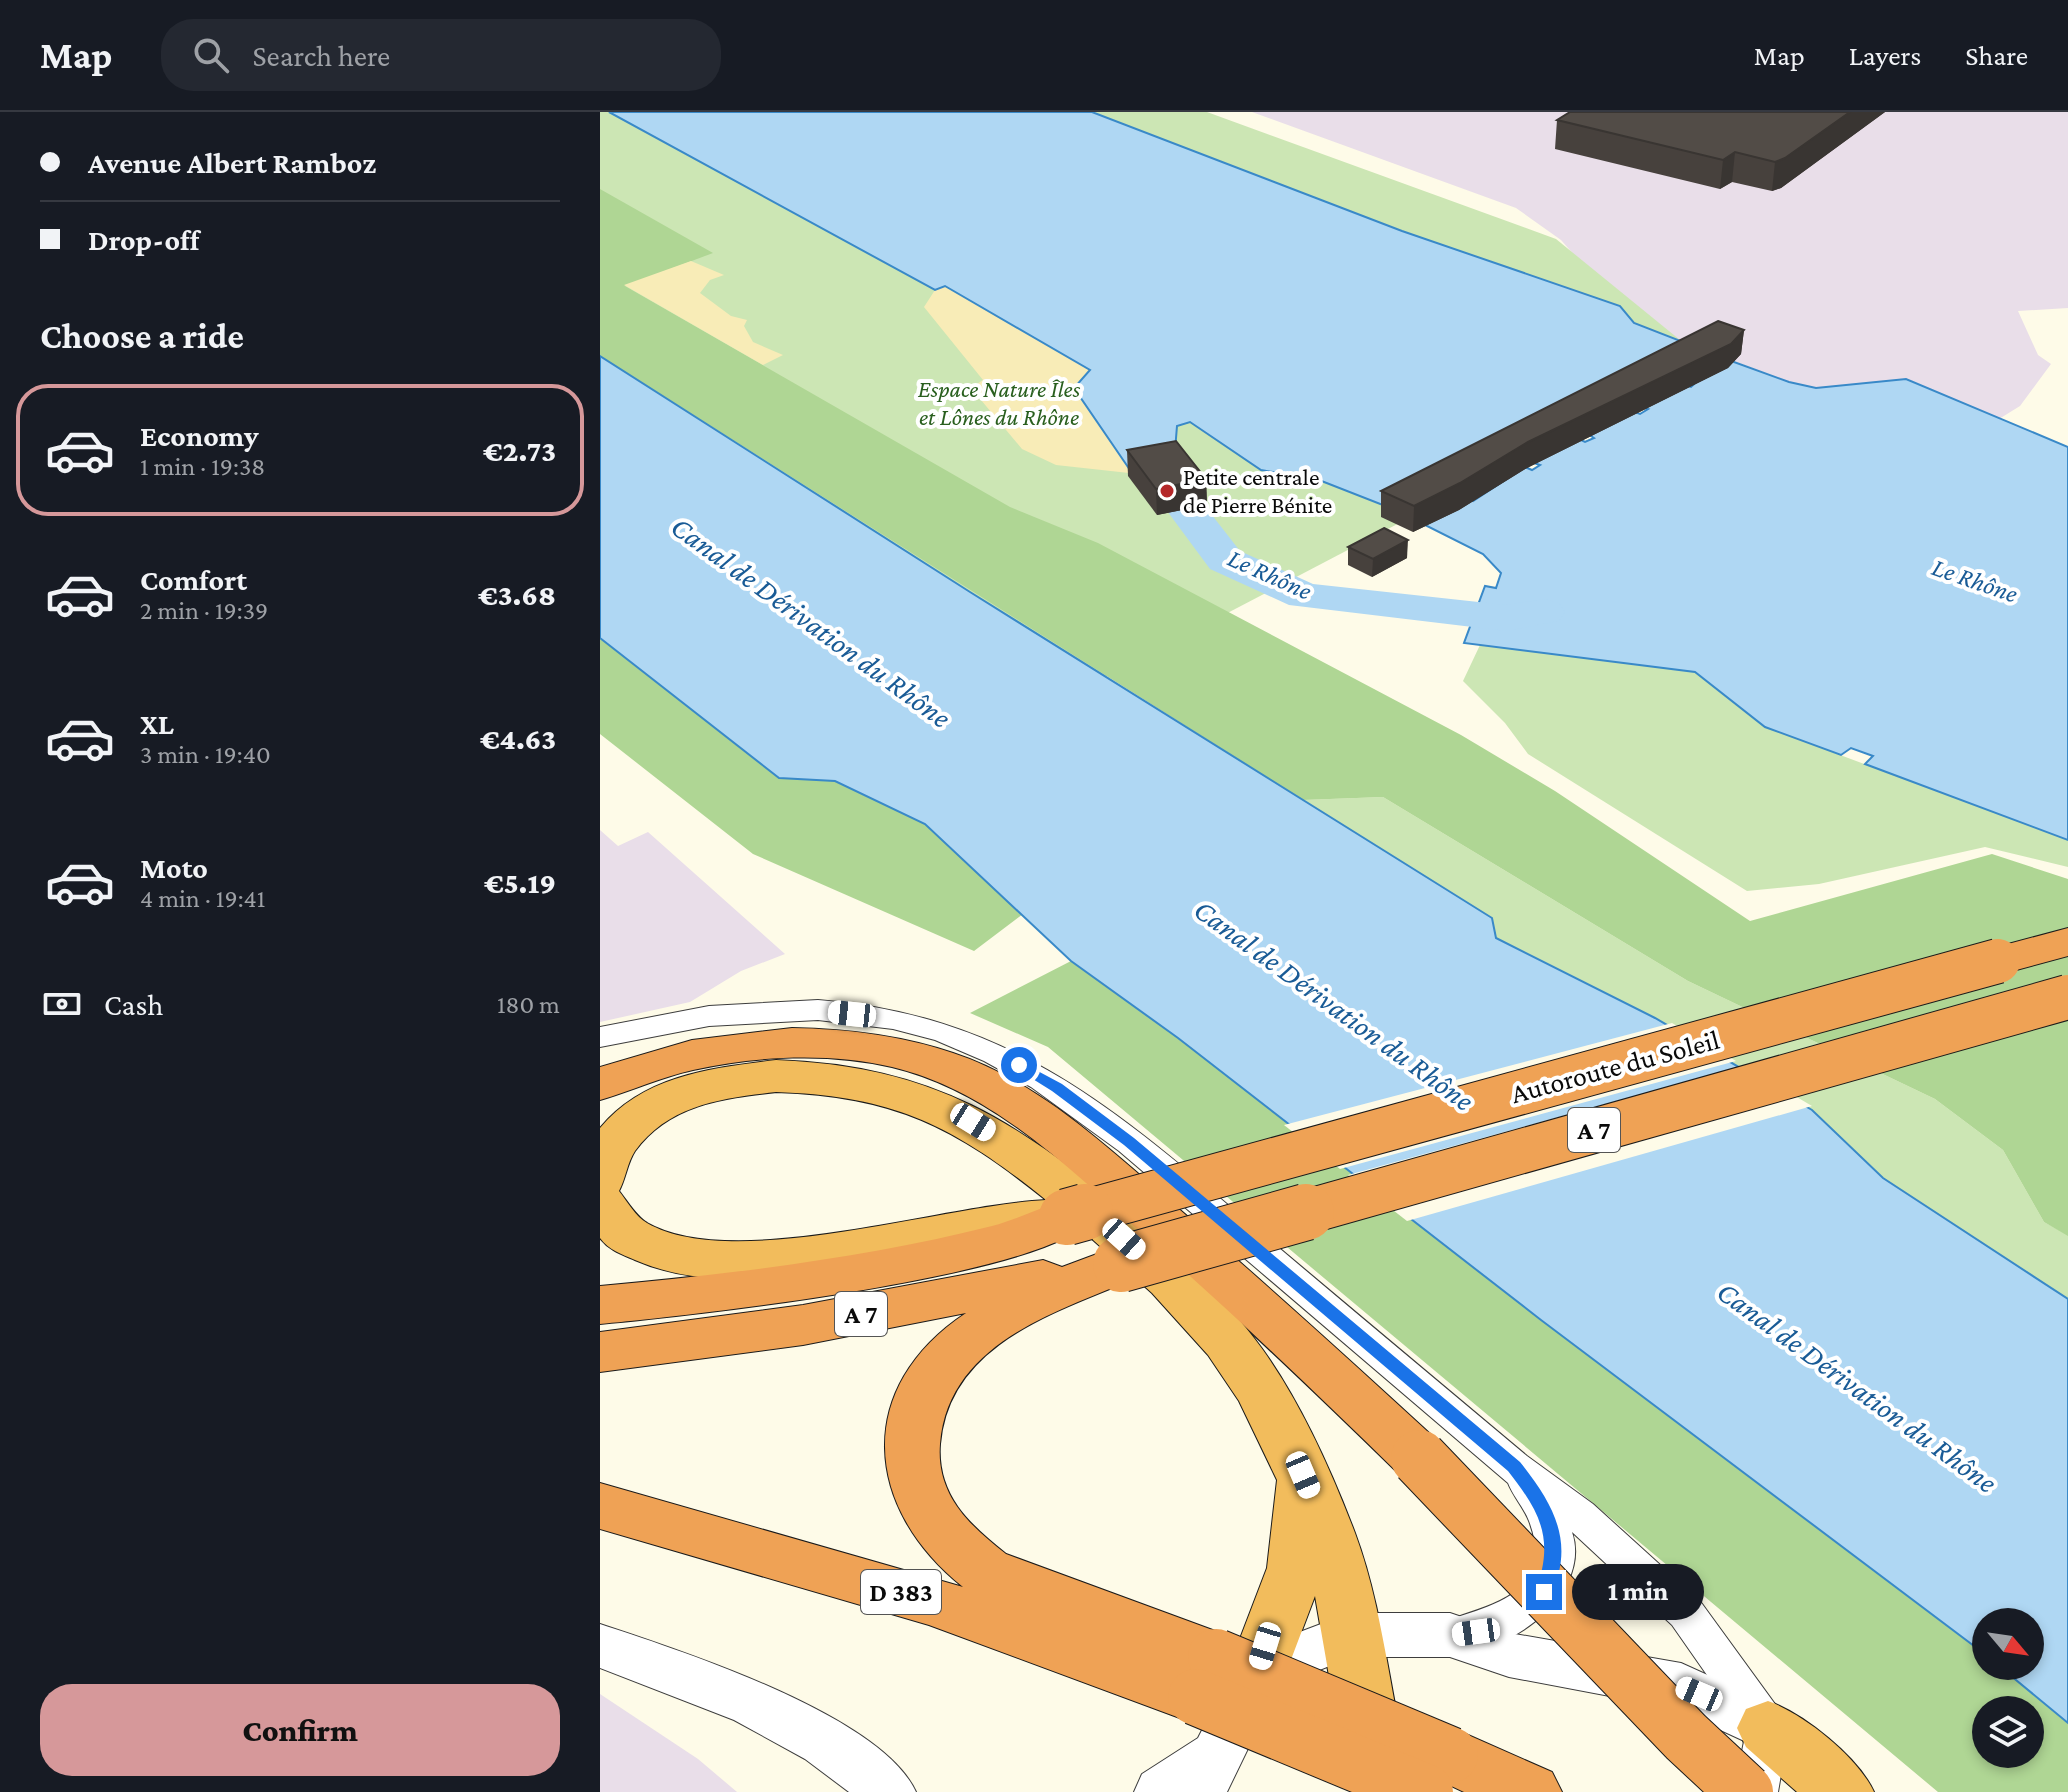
<!DOCTYPE html>
<meta charset="utf-8">
<style>
body{margin:0;font-family:"Crimson Pro",serif;background:#242831;color:#f1f3f6;height:100vh;display:flex;flex-direction:column;font-size:30px;white-space:nowrap}
*{box-sizing:border-box;margin:0}
p{font-size:26px;color:#9ea1a6}
.icon{flex:none;width:44px;height:44px;fill:none;stroke:currentColor;stroke-width:2;stroke-linecap:round;stroke-linejoin:round}
.map{position:relative;flex:1;overflow:hidden}
.side{display:flex;flex-direction:column;background:#171b24;width:600px}
.side>*{flex:none}
.hud{display:grid;align-content:center;height:176px;padding:0 40px;background:#171b24}
.needle{width:52px;rotate:119deg}
.tools{position:absolute;left:1372px;top:1496px;display:grid;gap:16px}
.tools a{display:grid;place-items:center;width:72px;height:72px;border-radius:50%;background:#171b24;box-shadow:0 4px 12px #0003;font-size:40px}
.end{position:absolute;width:36px;height:36px;margin:-18px;border:10px solid #1a73e8;background:#fff;box-shadow:0 0 0 4px #fff}
.from{border-radius:50%}
.bubble{position:absolute;height:56px;border-radius:28px;background:#171b24;box-shadow:0 4px 12px #0003;font-size:26px;font-weight:800;line-height:56px;text-align:center}
.car{position:absolute;width:24px;height:48px;margin:-24px -12px;border-radius:10px;box-shadow:0 0 6px 2px #0007;background:linear-gradient(#fff 24%,#345 0 40%,#fff 0 76%,#345 0 86%,#fff 0)}
.hud b{display:flex;align-items:center;gap:28px;height:76px;font-size:30px}
.hud b+b{border-top:2px solid #363941}
.hud i{width:20px;height:20px;background:#f1f3f6}
ul{padding:0;list-style:none}
li{display:flex;align-items:center;gap:24px;height:132px;margin:0 16px 12px;padding:0 24px;border:4px solid transparent;border-radius:32px}
li div{flex:1}
li b{display:block;font-size:30px}
li em{font-style:normal;font-weight:800}
li.current{border-color:#d6989a}
li>.icon{width:72px;height:72px;stroke-width:1.5}
h2{padding:0 40px;font-size:36px;line-height:96px}
.pay{display:flex;align-items:center;gap:20px;height:88px;padding:0 40px;font-size:30px}
.pay p{margin-inline-start:auto}
.cta{display:flex;gap:16px;margin-top:auto;padding:16px 40px}
.cta a{flex:1;height:92px;border-radius:32px;background:#d6989a;color:#111;font-size:32px;font-weight:800;line-height:92px;text-align:center}
header{display:flex;align-items:center;gap:48px;box-sizing:border-box;height:112px;padding:0 40px;background:#171b24;border-bottom:2px solid #363941}
header strong{font-size:38px}
nav{display:flex;gap:44px;margin-inline-start:auto;font-size:28px}
.search{width:560px;height:72px;background:#242831;display:flex;align-items:center;gap:20px;box-sizing:border-box;padding:0 28px;border-radius:32px;color:#9ea1a6;font-size:30px}
main{display:flex;flex:1;min-height:0}
.map>svg:first-child{display:block}
.industrial{fill:#e9dee9}
.green{fill:#cce6b4}
.forest{fill:#afd694;fill-rule:evenodd}
.sand{fill:#f8ecb7}
.water{fill:#afd7f3;stroke:#3989c8;stroke-width:2}
.pier{fill:#fefbe8}
.lines{fill:none;stroke-linecap:round;stroke-linejoin:round}
.river{fill:#afd7f3;fill-rule:evenodd}
.minor-casing{stroke:#3d3d3d;stroke-width:2}
.tertiary-casing{stroke:#3d3d3d;stroke-width:2}
.trunk-casing{stroke:#1b1b1b;stroke-width:2}
.motorway-casing{stroke:#1b1b1b;stroke-width:2}
.minor{fill:#fff;fill-rule:evenodd}
.tertiary{fill:#fff;fill-rule:evenodd}
.trunk{fill:#f2bc5c;fill-rule:evenodd}
.motorway{fill:#efa255;fill-rule:evenodd}
.motorway-bridge-far1-casing{stroke:#1b1b1b;stroke-width:46;stroke-linecap:butt}
.motorway-bridge-casing{stroke:#1b1b1b;stroke-width:58;stroke-linecap:butt}
.motorway-bridge-far1{stroke:#efa255;stroke-width:44}
.motorway-bridge{stroke:#efa255;stroke-width:56}
.wall{fill:#47413d}
.shaded-wall{fill:#393532}
.building{fill:#524c47;stroke:#393532;stroke-width:2}
.route{fill:#1a73e8}
.poi-dot{fill:#b42829;stroke:#fff;stroke-width:3}
.labels{text-anchor:middle;stroke-width:8;stroke-linejoin:round;paint-order:stroke}
.far-park-label{font-size:24px;font-style:italic;fill:#295f1e;stroke:#fff}
.far-poi-label{font-size:24px;fill:#0a0a0a;stroke:#fff;text-anchor:start}
.far-water-label{font-size:26px;font-style:italic;fill:#195b96;stroke:#fff}
.shield{fill:#fff;stroke:#545454;stroke-width:2}
.shield-label{font-size:26px;font-weight:bold;fill:#0a0a0a}
.street-label{font-size:28px;fill:#0a0a0a;stroke:#fff}
.water-label{font-size:30px;font-style:italic;fill:#195b96;stroke:#fff}
</style>
<header>
<strong>Map</strong>
<div class="search"><svg class="icon" aria-label="search" viewBox="0 0 24 24"><circle cx="10" cy="10" r="6"/><path d="M15 15l6 6"/></svg>Search here</div>
<nav><a>Map</a><a>Layers</a><a>Share</a></nav>
</header>
<main>
<section class="side">
<div class="hud">
<b><i class="from"></i>Avenue Albert Ramboz</b>
<b><i></i>Drop-off</b>
</div>
<h2>Choose a ride</h2>
<ul>
<li class="current"><svg class="icon" aria-label="car" viewBox="0 0 24 24"><path d="M5 17H2v-5l4-1 3-4h7l3 4 3 1v5h-3M9 17h6M6 11h13"/><circle cx="7" cy="17" r="2"/><circle cx="17" cy="17" r="2"/></svg><div><b>Economy</b><p>1 min · 19:38</p></div><em>€2.73</em></li>
<li><svg class="icon" aria-label="car" viewBox="0 0 24 24"><path d="M5 17H2v-5l4-1 3-4h7l3 4 3 1v5h-3M9 17h6M6 11h13"/><circle cx="7" cy="17" r="2"/><circle cx="17" cy="17" r="2"/></svg><div><b>Comfort</b><p>2 min · 19:39</p></div><em>€3.68</em></li>
<li><svg class="icon" aria-label="car" viewBox="0 0 24 24"><path d="M5 17H2v-5l4-1 3-4h7l3 4 3 1v5h-3M9 17h6M6 11h13"/><circle cx="7" cy="17" r="2"/><circle cx="17" cy="17" r="2"/></svg><div><b>XL</b><p>3 min · 19:40</p></div><em>€4.63</em></li>
<li><svg class="icon" aria-label="car" viewBox="0 0 24 24"><path d="M5 17H2v-5l4-1 3-4h7l3 4 3 1v5h-3M9 17h6M6 11h13"/><circle cx="7" cy="17" r="2"/><circle cx="17" cy="17" r="2"/></svg><div><b>Moto</b><p>4 min · 19:41</p></div><em>€5.19</em></li>
</ul>
<div class="pay"><svg class="icon" aria-label="cash" viewBox="0 0 24 24"><path d="M3 7h18v10H3z"/><circle cx="12" cy="12" r="2"/></svg>Cash<p>180 m</p></div>
<div class="cta"><a>Confirm</a></div>
</section>
<div class="map">
<svg width="1468" height="1680" viewBox="0 0 1468 1680">
<rect width="100%" height="100%" fill="#fefbe8"/>
<g class="industrial">
<polygon points="652,0 1468,0 1468,196 1418,199 1438,243 1451,252 1420,294 1399,307 1306,267 1216,276 1189,270 1034,211 961,128 916,96"/>
<polygon points="0,718 18,734 48,720 185,842 141,859 90,890 0,910"/>
<polygon points="0,1582 98,1647 137,1680 0,1680"/>
</g>
<g class="green">
<polygon points="0,0 607,0 956,127 1107,250 377,632 0,368"/>
<polygon points="880,533 1095,560 1165,615 1468,728 1468,755 1385,735 1219,772 1147,779 928,642 905,611 863,569"/>
<polygon points="783,685 1088,869 1335,987 1403,1038 1444,1110 1468,1123 1468,1187 1283,1066 1212,998 1055,906 896,826 703,688"/>
</g>
<g class="forest">
<polygon points="0,77 113,141 25,174 410,395 498,431 861,623 955,679 1150,809 1392,742 1468,767 1468,1124 1444,1110 1403,1038 1335,987 1088,869 783,685 703,688 0,244"/>
<polygon points="0,526 179,666 234,669 325,712 423,802 374,839 153,742 0,622"/>
<path d="M 471,849 L 578,926 L 941,1208 L 1367,1527 L 1386,1543 L 1386,1554 L 1399,1554 L 1468,1611 L 1468,1680 L 1338,1680 L 448,935 L 370,901 ZM 1386,1598 L 1430,1598 L 1430,1642 L 1386,1642 Z"/>
</g>
<g class="sand">
<polygon points="91,149 124,163 110,168 100,181 131,204 147,208 144,214 153,230 183,243 163,253 24,173"/>
<polygon points="345,174 491,258 529,361 456,353 422,337 371,276 383,268 324,195 335,178"/>
</g>
<g class="water">
<polygon points="9,0 492,0 802,119 1020,194 1034,211 1114,242 793,397 719,368 661,358 590,310 577,314 574,351 530,358 474,276 490,258 345,174 335,178"/>
<polygon points="0,244 370,480 892,806 896,826 1055,906 1212,998 1283,1066 1468,1187 1468,1611 1399,1554 1430,1554 1430,1510 1386,1510 1386,1543 941,1208 578,926 471,849 325,712 235,669 179,666 0,526"/>
<polygon points="1123,246 1189,270 1216,276 1306,267 1468,335 1468,728 1265,652 1273,644 1251,636 1241,643 1165,615 1095,560 864,531 885,474 896,476 901,461 883,442 819,410 867,386 873,389 925,355 932,358 940,353 934,351 979,327 985,330 994,326 988,322 1032,299 1040,302 1048,297 1041,295 1084,273 1091,275"/>
</g>
<g class="pier">
<polygon points="1072,911 1136,949 740,1057 684,1013"/>
<polygon points="1144,954 1212,994 807,1109 748,1063"/>
</g>
<g class="lines">
<polygon class="river" points="544,330 558,334 640,439 713,472 906,493 944,487 959,491 965,500 959,509 906,519 689,493 610,457 525,342 530,334"/>
<defs>
<path id="minor" d="M 218,888 C 420,904 525,1007 672,1130 C 757,1202 842,1273 927,1344 L 993,1392 L 1100,1489 L 1183,1603 L 1189,1616 L 1178,1680 L 1134,1680 L 1146,1619 L 1072,1513 L 972,1420 C 994,1486 895,1555 839,1535 L 833,1523 L 839,1511 C 890,1493 957,1483 929,1409 C 924,1396 913,1384 908,1371 L 519,1039 L 431,975 L 384,949 L 335,928 L 293,917 L 218,908 L 109,914 L 0,935 L 0,915 L 109,894 Z"/>
<g id="tertiary">
<polygon points="750,1501 850,1501 909,1521 1081,1551 1187,1599 1195,1616 1187,1633 1168,1640 1073,1596 909,1565 850,1545 752,1545 712,1561 672,1587 627,1680 534,1680 542,1662 598,1626 634,1555 676,1529"/>
<path d="M 0,1512 C 79,1538 281,1603 316,1680 L 249,1680 L 205,1647 L 134,1608 L 0,1556 Z"/>
</g>
<g id="trunk">
<path d="M 176,948 C 335,954 418,1009 536,1109 C 582,1148 628,1189 663,1238 C 702,1293 731,1358 755,1421 C 780,1488 788,1563 803,1633 L 794,1653 L 772,1661 L 750,1653 L 741,1633 L 715,1484 L 675,1590 L 653,1598 L 631,1590 L 623,1571 L 667,1456 L 677,1368 L 639,1289 L 608,1243 L 552,1181 L 482,1118 C 453,1127 421,1124 391,1129 C 284,1145 139,1194 35,1148 C 21,1142 9,1138 0,1126 L 0,1016 C 44,963 112,956 176,948 ZM 176,980 C 295,984 354,1014 446,1088 C 343,1093 134,1161 47,1111 C 36,1105 27,1089 19,1079 C 26,1066 27,1051 35,1039 C 69,992 124,986 176,980 Z"/>
<path d="M 1168,1589 C 1204,1602 1258,1645 1274,1680 L 1197,1680 L 1146,1635 L 1137,1616 L 1146,1597 Z"/>
</g>
<g id="motorway">
<polygon points="1468,816 1468,844 1398,863 1382,859 1376,849 1382,839"/>
<path d="M 192,916 C 247,917 300,923 353,941 C 438,969 506,1034 572,1091 C 663,1169 751,1249 839,1330 L 847,1346 L 839,1362 L 819,1368 L 799,1362 C 716,1281 633,1201 546,1125 C 471,1058 393,979 292,955 C 228,940 156,944 93,958 C 61,965 31,979 0,988 L 0,955 L 92,928 Z"/>
<path d="M 467,1087 L 485,1092 L 492,1105 C 458,1164 79,1205 0,1212 L 0,1174 C 131,1162 265,1146 392,1114 C 418,1107 442,1095 467,1087 Z"/>
<path d="M 521,1133 L 539,1139 L 547,1152 L 539,1165 C 459,1199 348,1230 340,1332 C 336,1383 369,1413 406,1442 L 637,1527 L 646,1545 L 637,1563 L 619,1570 L 627,1585 L 618,1604 L 596,1612 L 329,1513 L 0,1417 L 0,1371 L 363,1475 C 264,1396 253,1276 366,1201 L 203,1233 L 0,1260 L 0,1220 L 203,1193 L 443,1148 L 462,1155 Z"/>
<polygon points="850,1615 952,1660 962,1680 864,1680 828,1663 819,1643 828,1623"/>
</g>
</defs>
<use href="#minor" class="minor-casing"/>
<use href="#tertiary" class="tertiary-casing"/>
<use href="#trunk" class="trunk-casing"/>
<use href="#motorway" class="motorway-casing"/>
<use href="#minor" class="minor"/>
<use href="#tertiary" class="tertiary"/>
<use href="#trunk" class="trunk"/>
<use href="#motorway" class="motorway"/>
<defs>
<g id="motorway-bridge-far1">
<polyline points="478,1102 1398,849"/>
<polyline points="699,1102 1468,885"/>
</g>
<g id="motorway-bridge">
<polyline points="467,1105 485,1100"/>
<polyline points="521,1152 706,1100"/>
<polyline points="819,1346 1086,1625 1145,1680"/>
<polyline points="616,1545 850,1643"/>
<polyline points="596,1585 825,1680"/>
</g>
</defs>
<use href="#motorway-bridge-far1" class="motorway-bridge-far1-casing"/>
<use href="#motorway-bridge" class="motorway-bridge-casing"/>
<use href="#motorway-bridge-far1" class="motorway-bridge-far1"/>
<use href="#motorway-bridge" class="motorway-bridge"/>
</g>
<g class="wall">
<polygon points="970,0 1285,0 1181,76 1172,79 1132,70 1120,77 955,37 957,8"/>
<polygon points="1144,218 1141,242 1128,256 927,356 859,398 813,420 781,405 781,379"/>
<polygon points="527,338 606,367 607,393 557,403 528,364"/>
<polygon points="748,435 807,446 772,465 748,453"/>
</g>
<g class="shaded-wall">
<polygon points="1250,0 1285,0 1181,76 1172,79 1175,50"/>
<polygon points="1135,40 1132,70 1120,77 1123,48"/>
<polygon points="1144,218 1141,242 1128,256 927,356 859,398 813,420 814,394 928,330"/>
<polygon points="606,367 607,393 557,403 556,377"/>
<polygon points="808,428 807,446 772,465 773,447"/>
</g>
<g class="building">
<polygon points="970,0 1250,0 1185,46 1175,50 1135,40 1123,48 957,8"/>
<polygon points="1118,209 1144,218 1131,232 928,330 860,371 814,394 781,379"/>
<polygon points="576,329 606,367 556,377 527,338"/>
<polygon points="784,416 808,428 773,447 748,435"/>
</g>
<path class="route" d="M 419,949 L 462,972 L 534,1026 L 920,1350 C 954,1393 976,1431 950,1485 L 944,1487 L 935,1480 C 955,1428 941,1401 908,1359 L 524,1033 L 452,979 L 415,956 L 415,950 Z"/>
<circle class="poi-dot" cx="567" cy="379" r="8"/>
<g class="labels">
<g class="far-park-label">
<text x="399" y="285">Espace Nature Îles<tspan x="399" dy="28">et Lônes du Rhône</tspan></text>
</g>
<g class="far-poi-label">
<text x="583" y="373">Petite centrale<tspan x="583" dy="28">de Pierre Bénite</tspan></text>
</g>
<g class="far-water-label">
<text transform="translate(670 462) rotate(24)" y="9">Le Rhône</text>
<text transform="translate(1375 468) rotate(19)" y="9">Le Rhône</text>
</g>
<g class="shield">
<rect x="968" y="996" width="52" height="44" rx="6"/>
<rect x="235" y="1180" width="52" height="44" rx="6"/>
<rect x="261" y="1458" width="80" height="44" rx="6"/>
</g>
<g class="shield-label">
<text x="994" y="1027">A 7</text>
<text x="261" y="1211">A 7</text>
<text x="301" y="1489">D 383</text>
</g>
<g class="street-label">
<text transform="translate(1015 954) rotate(-15)" y="10">Autoroute du Soleil</text>
</g>
<g class="water-label">
<text transform="translate(211 510) rotate(36)" y="10">Canal de Dérivation du Rhône</text>
<text transform="translate(734 893) rotate(36)" y="10">Canal de Dérivation du Rhône</text>
<text transform="translate(1257 1275) rotate(36)" y="10">Canal de Dérivation du Rhône</text>
</g>
</g>
</svg>
<div class="tools">
<a><svg class="needle" viewBox="-14 -14 28 28"><path d="M0-13l5 13h-10z" fill="#e53935"/><path d="M0 13l5-13h-10z" fill="#9ea1a6"/></svg></a>
<a><svg class="icon" aria-label="layers" viewBox="0 0 24 24"><path d="M12 4l9 5-9 5-9-5zM3 14l9 5 9-5"/></svg></a>
</div>
<i class="end from" style="left:419px;top:953px"></i>
<i class="end" style="left:944px;top:1480px"></i>
<div class="bubble" style="left:972px;top:1452px;width:132px">1 min</div>
<i class="car" style="left:252px;top:902px;rotate:276deg"></i>
<i class="car" style="left:373px;top:1010px;rotate:122deg"></i>
<i class="car" style="left:524px;top:1127px;rotate:132deg"></i>
<i class="car" style="left:703px;top:1363px;rotate:157deg"></i>
<i class="car" style="left:876px;top:1520px;rotate:262deg"></i>
<i class="car" style="left:665px;top:1534px;rotate:197deg"></i>
<i class="car" style="left:1099px;top:1582px;rotate:293deg"></i>
</div>
</main>
